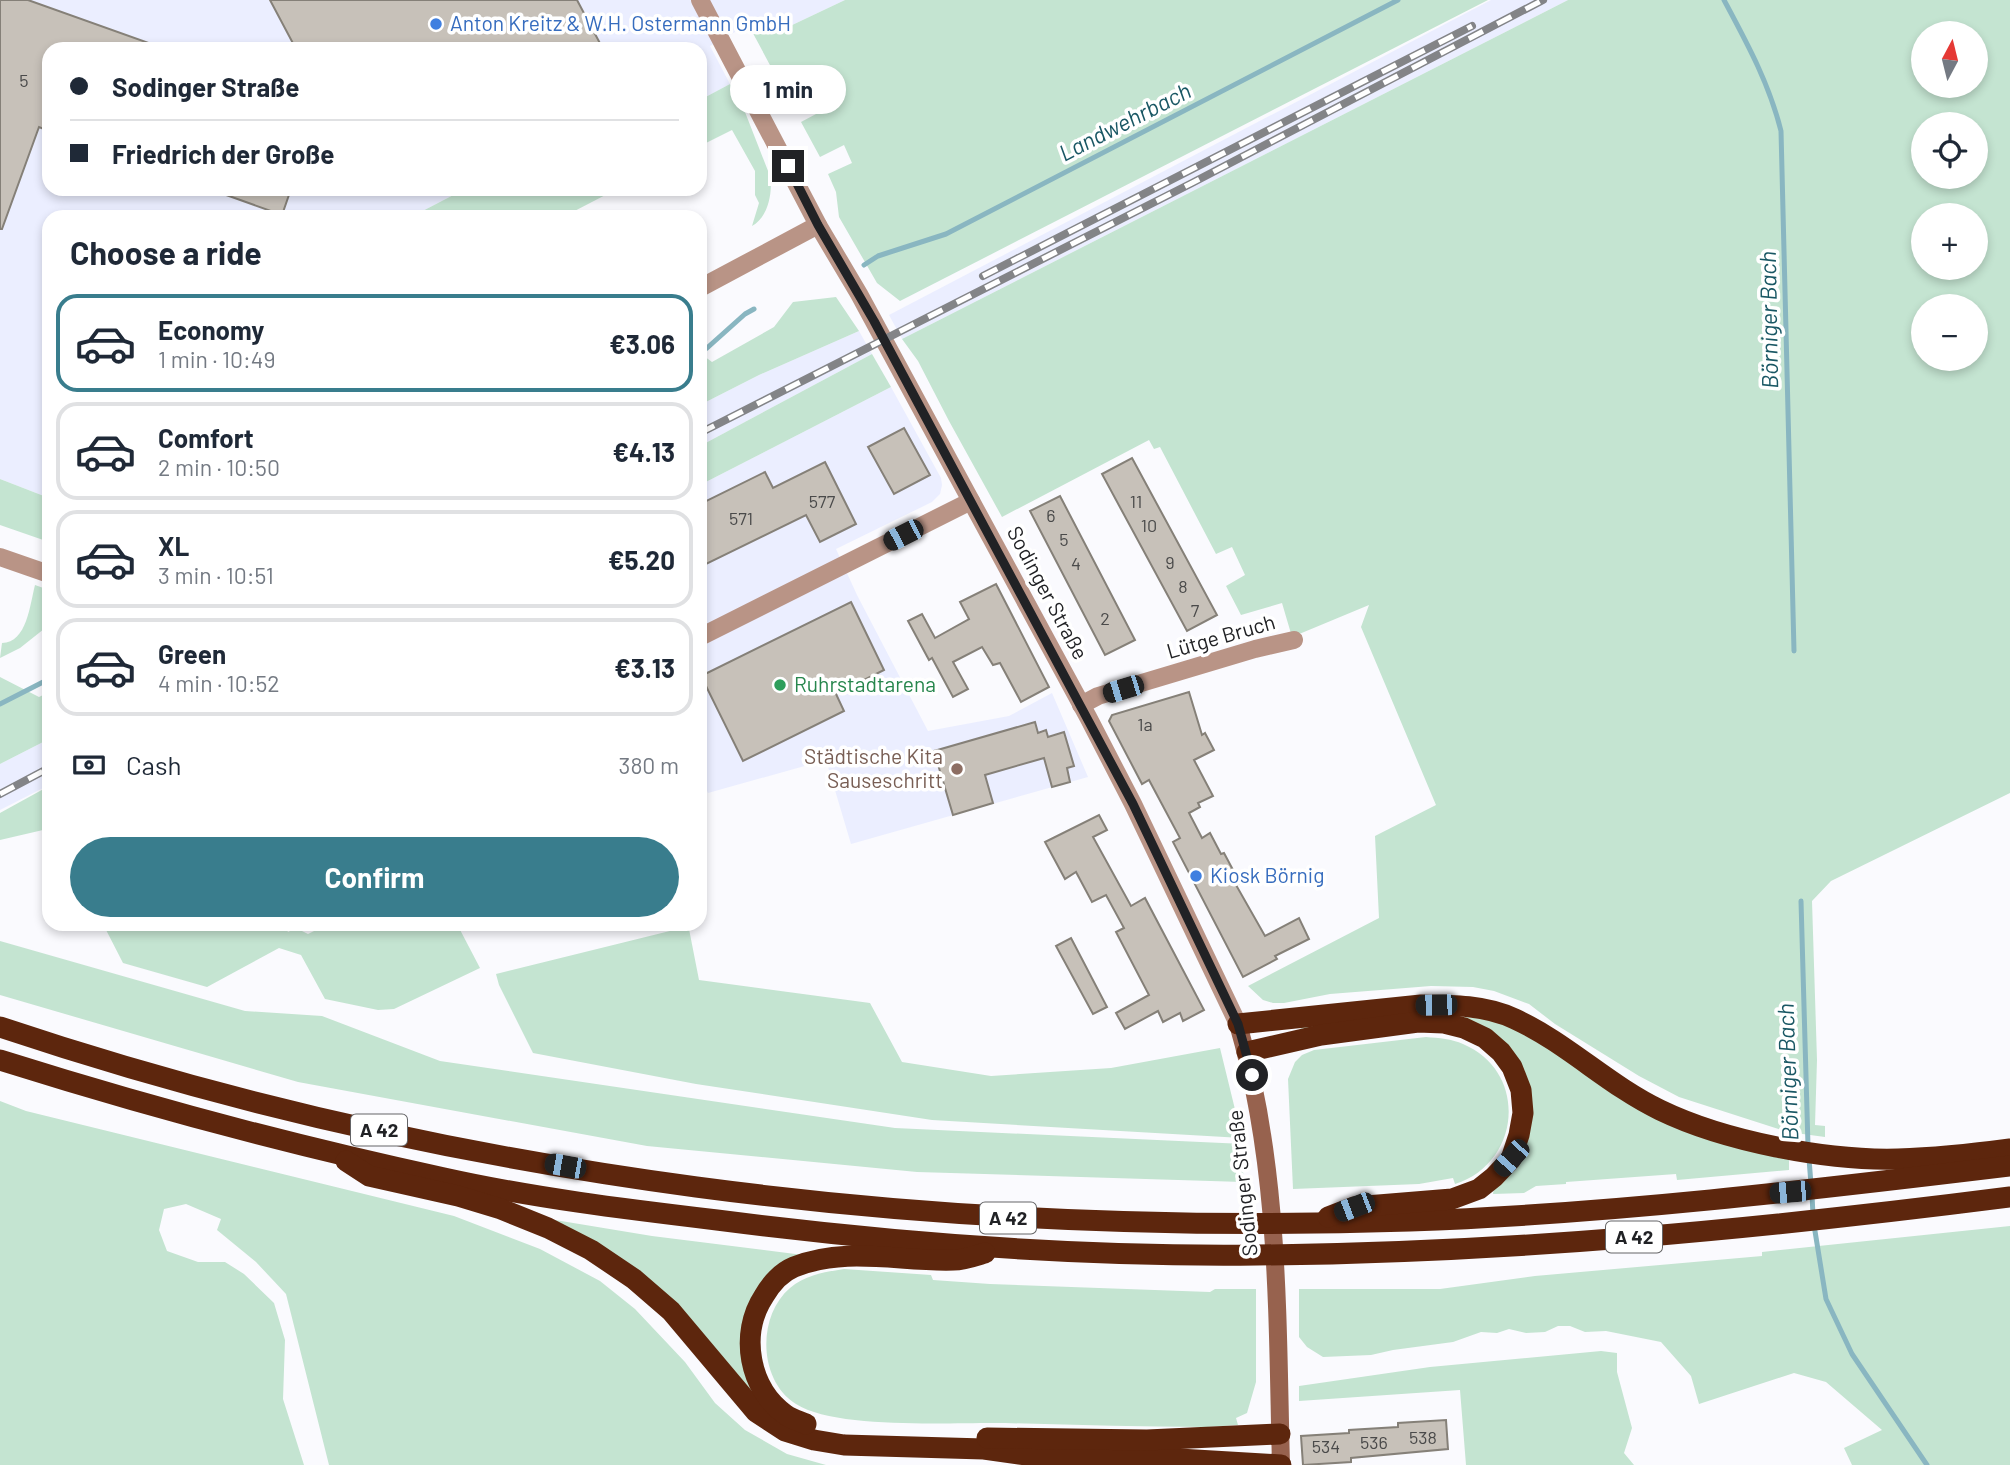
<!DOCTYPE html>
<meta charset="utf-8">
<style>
body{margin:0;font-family:Barlow,sans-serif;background:#f6f6f7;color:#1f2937;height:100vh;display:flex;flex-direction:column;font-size:26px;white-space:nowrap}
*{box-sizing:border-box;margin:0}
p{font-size:23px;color:#747a83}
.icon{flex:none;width:38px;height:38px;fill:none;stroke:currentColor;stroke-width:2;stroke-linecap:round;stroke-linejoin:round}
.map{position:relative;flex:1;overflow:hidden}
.side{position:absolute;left:42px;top:210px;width:665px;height:721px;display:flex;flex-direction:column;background:#fff;border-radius:21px;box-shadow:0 4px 10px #0003}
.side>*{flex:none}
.banner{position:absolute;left:42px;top:42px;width:665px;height:154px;border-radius:21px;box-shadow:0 4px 10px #0003;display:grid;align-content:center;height:154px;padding:0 28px;background:#fff}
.needle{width:46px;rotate:7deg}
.tools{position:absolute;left:1911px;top:21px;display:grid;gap:14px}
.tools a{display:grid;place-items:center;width:77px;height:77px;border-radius:50%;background:#fff;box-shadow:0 4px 10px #0003;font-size:35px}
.end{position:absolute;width:32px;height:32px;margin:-16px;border:9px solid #212225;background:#fff;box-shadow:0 0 0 4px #fff}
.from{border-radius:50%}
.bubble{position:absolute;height:49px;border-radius:24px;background:#fff;box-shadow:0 4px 10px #0003;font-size:23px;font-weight:700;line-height:49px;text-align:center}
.car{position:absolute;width:21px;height:42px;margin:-21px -10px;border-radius:9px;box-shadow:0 0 5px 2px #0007;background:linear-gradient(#222 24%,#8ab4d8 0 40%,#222 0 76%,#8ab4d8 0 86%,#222 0)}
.banner b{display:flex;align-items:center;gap:24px;height:66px;font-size:26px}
.banner b+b{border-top:2px solid #e0e1e3}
.banner i{width:18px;height:18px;background:#1f2937}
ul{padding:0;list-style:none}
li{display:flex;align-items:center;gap:21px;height:98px;margin:0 14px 10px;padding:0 14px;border:4px solid #e0e1e3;border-radius:21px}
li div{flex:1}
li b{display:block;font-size:26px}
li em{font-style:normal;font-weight:700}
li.active{border-color:#397d8d}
li>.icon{width:63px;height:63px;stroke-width:1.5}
h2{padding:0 28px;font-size:32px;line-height:84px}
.pay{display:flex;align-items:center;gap:18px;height:77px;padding:0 28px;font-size:26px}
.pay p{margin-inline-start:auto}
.action{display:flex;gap:14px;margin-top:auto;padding:14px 28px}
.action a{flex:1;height:80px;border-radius:42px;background:#397d8d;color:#fff;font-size:28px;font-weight:700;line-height:80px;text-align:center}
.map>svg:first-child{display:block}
.built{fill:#ebeeff}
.green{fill:#c4e4d1;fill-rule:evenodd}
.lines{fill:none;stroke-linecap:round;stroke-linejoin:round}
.stream{stroke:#89b6c1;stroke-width:5}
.building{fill:#c7c1b9;stroke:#858078;stroke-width:2}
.minor{stroke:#b99486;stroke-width:18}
.tertiary{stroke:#b99486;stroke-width:18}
.secondary{stroke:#97624e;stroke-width:18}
.motorway{stroke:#5d260d;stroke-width:21}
.rail-casing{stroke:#838487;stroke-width:8}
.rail{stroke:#fff;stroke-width:5;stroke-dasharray:16;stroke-linecap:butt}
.route{stroke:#212225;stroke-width:9}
.shop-dot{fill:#3f7fe0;stroke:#fff;stroke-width:2.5}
.leisure-dot{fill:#2e9e5b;stroke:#fff;stroke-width:2.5}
.education-dot{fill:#8d6e63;stroke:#fff;stroke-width:2.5}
.labels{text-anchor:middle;stroke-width:7;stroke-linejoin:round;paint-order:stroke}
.number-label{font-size:18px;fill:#4a4a4a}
.shield{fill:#fff;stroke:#646466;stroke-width:2}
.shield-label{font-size:19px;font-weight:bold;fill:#212225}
.shop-label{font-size:21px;fill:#366cbe;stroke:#fff;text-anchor:start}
.street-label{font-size:21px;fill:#212225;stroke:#fff}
.leisure-label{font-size:21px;fill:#27864d;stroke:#fff;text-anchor:start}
.education-label{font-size:21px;fill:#785e54;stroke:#fff;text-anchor:end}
.water-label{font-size:23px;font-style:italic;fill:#195764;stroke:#fff}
</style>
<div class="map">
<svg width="2010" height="1465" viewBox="0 0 2010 1465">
<rect width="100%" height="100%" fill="#fafafe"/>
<g class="built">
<polygon points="0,0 845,0 788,27 762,17 710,46 730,84 700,100 700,49 49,49 49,189 465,189 411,217 49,217 49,498 0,479"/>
<polygon points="1491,0 1568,0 902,339 889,315"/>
<polygon points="859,331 872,354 700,446 700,405 759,375"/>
<polygon points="891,387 941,478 942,485 940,494 932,502 836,549 857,595 928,731 1009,716 1052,693 1088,777 851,844 826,760 708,793 700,777 700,485"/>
<polygon points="49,739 49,785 0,810 0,764"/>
</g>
<g class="green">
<polygon points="845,0 1488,0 900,301 877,283 839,217 836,192 828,174 852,163 844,145 820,157 801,122 816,114 811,105 793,108 748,24 762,17 788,27"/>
<path d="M 1568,0 L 2010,0 L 2010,793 L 1831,881 L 1812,901 L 1817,1060 L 1815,1125 L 1825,1126 L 1825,1137 L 1788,1132 L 1679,1097 L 1639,1076 L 1555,1024 L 1529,1004 L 1494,991 L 1473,987 L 1431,986 L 1330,994 L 1284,1003 L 1273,1003 L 1263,1000 L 1248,986 L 1379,918 L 1375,836 L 1436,805 L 1361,627 L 1369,605 L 1292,637 L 1282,603 L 1241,615 L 1226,586 L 1245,575 L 1232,547 L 1216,554 L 1160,447 L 1154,449 L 1149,440 L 1002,517 L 949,421 L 918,361 L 902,339 ZM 1923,33 L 1976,33 L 1976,86 L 1923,86 ZM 1923,124 L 1976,124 L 1976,177 L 1923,177 ZM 1923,215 L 1976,215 L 1976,268 L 1923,268 ZM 1923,306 L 1976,306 L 1976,359 L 1923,359 Z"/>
<path d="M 730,84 L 745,112 L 770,176 C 773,192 768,218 752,226 L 759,203 L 755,195 L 755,171 L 732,130 L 700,146 L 700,100 Z"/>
<polygon points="465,189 617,189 563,217 482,217 479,212 470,217 411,217"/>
<polygon points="836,297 859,331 759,375 700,405 700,353 712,362 774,327 793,302"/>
<polygon points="872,354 891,387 700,485 700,446"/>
<polygon points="0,479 49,498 49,542 0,525"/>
<path d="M 35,585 L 49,590 L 49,625 L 20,648 L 0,658 L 2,643 C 27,643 30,604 35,585 Z"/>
<polygon points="0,677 39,697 49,692 49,739 0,764"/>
<polygon points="49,786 49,825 43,830 0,840 0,813"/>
<polygon points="103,924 284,924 288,932 296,928 308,934 328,924 457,924 480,968 394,1009 378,1010 325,999 301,955 279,948 207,987 123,963"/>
<polygon points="682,928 689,929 699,980 870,1003 902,1062 991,1076 1111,1068 1220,1048 1242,1138 932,1120 696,1084 533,1053 499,985 496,974"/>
<polygon points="0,941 245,1011 322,1016 440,1061 895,1128 1244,1144 1243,1182 917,1172 647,1146 298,1082 0,995"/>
<polygon points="1426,1012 1506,1022 1596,1079 1789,1157 1789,1170 1677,1180 1676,1174 1566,1182 1566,1184 1536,1186 1524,1193 1493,1194 1494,1187 1509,1173 1518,1064 1415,1016 1301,1029 1300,1023"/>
<path d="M 1426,1037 C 1439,1038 1452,1039 1463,1044 C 1529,1072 1521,1163 1455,1184 L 1453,1178 L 1419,1184 L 1293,1189 L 1288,1079 L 1295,1062 L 1302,1055 L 1314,1050 Z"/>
<polygon points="0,1101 26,1111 454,1216 540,1249 600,1281 635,1309 685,1362 715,1403 745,1430 787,1454 826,1465 329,1465 286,1294 256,1262 217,1230 221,1219 186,1204 164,1209 159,1230 167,1251 198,1262 225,1262 244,1274 274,1303 285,1340 283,1399 304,1465 0,1465"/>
<polygon points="549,1219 652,1236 803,1255 765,1284 755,1400 686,1319"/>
<polygon points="2010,1226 2010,1465 1852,1465 1844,1448 1882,1430 1826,1382 1794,1373 1699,1404 1691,1376 1661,1342 1606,1331 1585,1332 1570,1326 1558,1326 1545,1332 1526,1333 1509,1329 1497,1333 1481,1332 1453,1342 1393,1350 1371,1355 1323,1357 1307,1347 1299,1337 1299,1289 1440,1289 1535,1276 1762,1256 1762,1252"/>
<path d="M 844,1269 L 931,1275 L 933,1280 L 990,1284 L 1210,1292 L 1215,1289 L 1256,1289 L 1256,1382 L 1247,1413 L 1236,1418 L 1238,1425 L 1207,1427 C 1140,1427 1073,1425 1005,1423 C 954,1422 837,1430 796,1404 C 758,1380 757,1316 790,1288 C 805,1275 825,1272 844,1269 Z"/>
<polygon points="1601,1351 1617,1353 1617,1372 1632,1428 1624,1453 1634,1465 1466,1465 1460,1390 1299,1401 1299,1386 1430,1367"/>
</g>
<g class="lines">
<g class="stream">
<path d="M 1724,0 C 1747,43 1769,83 1781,131 L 1794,651"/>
<polyline points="864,265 878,256 946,234 1398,0"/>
<polyline points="700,352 707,348 745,314 754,309"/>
<polyline points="0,704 49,679"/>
<polyline points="1801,901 1808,1146"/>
<polyline points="1809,1159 1811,1184"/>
<polyline points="1812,1194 1813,1216"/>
<polyline points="1814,1225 1826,1299 1852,1354 1927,1465"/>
</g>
</g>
<g class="building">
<polygon points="0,0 28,0 160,47 159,49 49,49 49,131 39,127 2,229 0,229"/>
<polygon points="270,0 577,0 603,49 296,49"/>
<polygon points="215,189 291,189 282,215 215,191"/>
<polygon points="904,428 930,475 894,494 868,447"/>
<polygon points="1132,458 1217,615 1187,631 1102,474"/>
<polygon points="825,462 856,524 820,542 806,515 700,567 700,504 765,472 773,488"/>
<polygon points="1060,496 1135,640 1105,655 1030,511"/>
<polygon points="996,584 1049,687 1021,702 1000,663 993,665 982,647 953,662 968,689 953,697 932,658 929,660 908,621 922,614 935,638 969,619 960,602"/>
<polygon points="851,602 884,670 836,694 844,711 743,761 701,676"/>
<polygon points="1189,692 1202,735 1205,733 1214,750 1194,760 1213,796 1198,803 1200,807 1189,813 1202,838 1210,833 1221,854 1224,853 1240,883 1236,885 1265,936 1299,918 1309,939 1275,956 1277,959 1243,977 1173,842 1180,838 1149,780 1142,784 1109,721 1112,715"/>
<polygon points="1035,722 1038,733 1046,730 1048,737 1064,732 1074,766 1067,768 1070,782 1052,787 1044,758 985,775 993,803 953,815 934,751"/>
<polygon points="1099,815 1107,830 1093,837 1131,906 1145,898 1204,1010 1183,1021 1180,1013 1163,1022 1158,1011 1125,1029 1116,1013 1149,995 1116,932 1124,928 1106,895 1092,902 1076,872 1065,879 1045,842"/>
<polygon points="1071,938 1107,1007 1093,1014 1056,946"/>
<polygon points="1446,1420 1448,1449 1351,1458 1351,1462 1303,1465 1301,1436 1349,1433 1349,1430 1398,1427 1398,1423"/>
</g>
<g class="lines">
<g class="minor">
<polyline points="700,288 818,225"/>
<polyline points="0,557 49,574"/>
<polyline points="700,637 971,501"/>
<polyline points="1081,705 1098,696 1255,649 1294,640"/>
</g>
<polyline class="tertiary" points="700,0 818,225 859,294 1088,717 1133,804 1238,1024"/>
<path class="secondary" d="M 1238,1024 C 1280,1168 1277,1317 1281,1465"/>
<g class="motorway">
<path d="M 1238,1024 L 1421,1005 C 1452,1005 1486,1005 1515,1019 C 1567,1043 1608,1085 1660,1110 C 1724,1141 1826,1161 1898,1159 C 1936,1158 1973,1154 2010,1149"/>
<path d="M 0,1027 C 453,1179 934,1237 1410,1221 C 1611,1214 1811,1190 2010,1166"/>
<polyline points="1247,1052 1321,1035 1418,1022 1444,1023 1464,1028 1485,1038 1501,1052 1512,1067 1521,1090 1523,1113 1519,1135 1511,1159 1494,1177 1479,1189 1452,1199 1354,1207 1328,1217"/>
<path d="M 0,1060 C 146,1106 295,1146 444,1178 C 534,1198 625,1209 717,1220 C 896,1243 1076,1257 1257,1255 C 1509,1253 1760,1229 2010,1197"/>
<polyline points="346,1161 369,1176 458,1196 501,1209 548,1228 591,1250 634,1279 671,1311 756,1412 785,1431 814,1440 844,1445 984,1449 1026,1455 1179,1459 1281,1465"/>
<path d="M 806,1424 C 799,1421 792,1419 786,1415 C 749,1389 739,1334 764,1296 C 771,1284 782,1272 794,1267 C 847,1246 900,1262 954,1260 C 964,1260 975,1256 985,1253"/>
<polyline points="987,1438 1147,1440 1280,1434"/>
</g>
<defs>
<g id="rail">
<polyline points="983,276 1472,26"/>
<polyline points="700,433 1192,183 1543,0"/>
<polyline points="0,794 49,768"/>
</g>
</defs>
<use href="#rail" class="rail-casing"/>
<use href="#rail" class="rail"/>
</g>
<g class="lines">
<polyline class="route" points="788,166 818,225 874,321 1133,804 1238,1024 1252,1075"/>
</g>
<g class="shop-dot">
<circle cx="436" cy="24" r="7"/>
<circle cx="1196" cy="876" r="7"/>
</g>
<circle class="leisure-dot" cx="780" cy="685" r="7"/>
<circle class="education-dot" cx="957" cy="769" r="7"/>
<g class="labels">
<g class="number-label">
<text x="24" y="87">5</text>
<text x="822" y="508">577</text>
<text x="1136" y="508">11</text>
<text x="1051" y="522">6</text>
<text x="741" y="525">571</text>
<text x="1149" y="532">10</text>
<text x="1064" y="546">5</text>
<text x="1170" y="569">9</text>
<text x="1076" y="570">4</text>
<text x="1183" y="593">8</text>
<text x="1195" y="617">7</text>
<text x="1105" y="625">2</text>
<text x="1145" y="731">1a</text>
<text x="1423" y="1444">538</text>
<text x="1374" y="1449">536</text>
<text x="1326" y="1453">534</text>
</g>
<g class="shield">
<rect x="351" y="1114.5" width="56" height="31" rx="5"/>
<rect x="980" y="1202.5" width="56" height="31" rx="5"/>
<rect x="1606" y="1221.5" width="56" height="31" rx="5"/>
</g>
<g class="shield-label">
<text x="379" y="1137">A 42</text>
<text x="1008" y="1225">A 42</text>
<text x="1634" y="1244">A 42</text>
</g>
<g class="shop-label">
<text x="450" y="31">Anton Kreitz &amp; W.H. Ostermann GmbH</text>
<text x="1210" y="883">Kiosk Börnig</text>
</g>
<g class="street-label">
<text transform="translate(1047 593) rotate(62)" y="7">Sodinger Straße</text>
<text transform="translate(1221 637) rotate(-16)" y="7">Lütge Bruch</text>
<text transform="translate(1243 1183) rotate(-96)" y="7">Sodinger Straße</text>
</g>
<g class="leisure-label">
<text x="794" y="692">Ruhrstadtarena</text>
</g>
<g class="education-label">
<text x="943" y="764">Städtische Kita<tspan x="943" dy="24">Sauseschritt</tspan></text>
</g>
<g class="water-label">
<text transform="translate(1125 122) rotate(-27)" y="8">Landwehrbach</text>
<text transform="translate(1769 320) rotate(-91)" y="8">Börniger Bach</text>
<text transform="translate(1788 1072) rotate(-92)" y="8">Börniger Bach</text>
</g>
</g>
</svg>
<div class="tools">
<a><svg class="needle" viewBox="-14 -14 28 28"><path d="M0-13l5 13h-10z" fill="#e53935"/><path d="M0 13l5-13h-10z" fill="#747a83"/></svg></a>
<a><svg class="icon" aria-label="locate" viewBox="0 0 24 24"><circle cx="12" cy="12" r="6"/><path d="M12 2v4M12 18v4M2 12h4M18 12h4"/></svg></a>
<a>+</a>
<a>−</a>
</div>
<i class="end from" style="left:1252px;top:1075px"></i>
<i class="end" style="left:788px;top:166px"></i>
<div class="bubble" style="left:730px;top:65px;width:116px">1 min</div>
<i class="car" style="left:903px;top:535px;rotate:243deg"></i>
<i class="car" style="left:1123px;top:689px;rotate:253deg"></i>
<i class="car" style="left:1436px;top:1005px;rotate:269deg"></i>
<i class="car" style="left:1511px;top:1158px;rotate:222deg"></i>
<i class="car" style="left:565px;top:1166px;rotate:280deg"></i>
<i class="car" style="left:1790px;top:1192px;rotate:265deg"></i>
<i class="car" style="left:1354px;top:1207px;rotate:249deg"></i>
<div class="banner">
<b><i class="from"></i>Sodinger Straße</b>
<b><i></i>Friedrich der Große</b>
</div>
<section class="side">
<h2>Choose a ride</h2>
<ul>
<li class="active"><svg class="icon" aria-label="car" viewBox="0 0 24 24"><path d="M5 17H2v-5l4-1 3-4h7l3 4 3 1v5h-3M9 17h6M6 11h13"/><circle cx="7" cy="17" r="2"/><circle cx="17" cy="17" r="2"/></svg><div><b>Economy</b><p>1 min · 10:49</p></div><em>€3.06</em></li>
<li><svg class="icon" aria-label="car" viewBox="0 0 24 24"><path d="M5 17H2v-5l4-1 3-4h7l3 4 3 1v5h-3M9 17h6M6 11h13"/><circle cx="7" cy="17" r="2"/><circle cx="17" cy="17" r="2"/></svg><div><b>Comfort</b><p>2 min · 10:50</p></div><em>€4.13</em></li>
<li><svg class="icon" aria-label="car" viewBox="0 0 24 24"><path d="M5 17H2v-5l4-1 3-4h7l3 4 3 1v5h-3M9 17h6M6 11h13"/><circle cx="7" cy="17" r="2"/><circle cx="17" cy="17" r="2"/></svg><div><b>XL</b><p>3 min · 10:51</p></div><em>€5.20</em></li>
<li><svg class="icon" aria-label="car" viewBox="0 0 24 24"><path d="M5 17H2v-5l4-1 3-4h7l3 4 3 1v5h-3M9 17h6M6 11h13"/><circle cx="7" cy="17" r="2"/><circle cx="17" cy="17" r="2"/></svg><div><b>Green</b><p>4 min · 10:52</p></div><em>€3.13</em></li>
</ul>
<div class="pay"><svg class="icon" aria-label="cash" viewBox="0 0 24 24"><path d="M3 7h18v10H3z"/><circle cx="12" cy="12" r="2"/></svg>Cash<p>380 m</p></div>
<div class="action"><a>Confirm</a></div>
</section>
</div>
